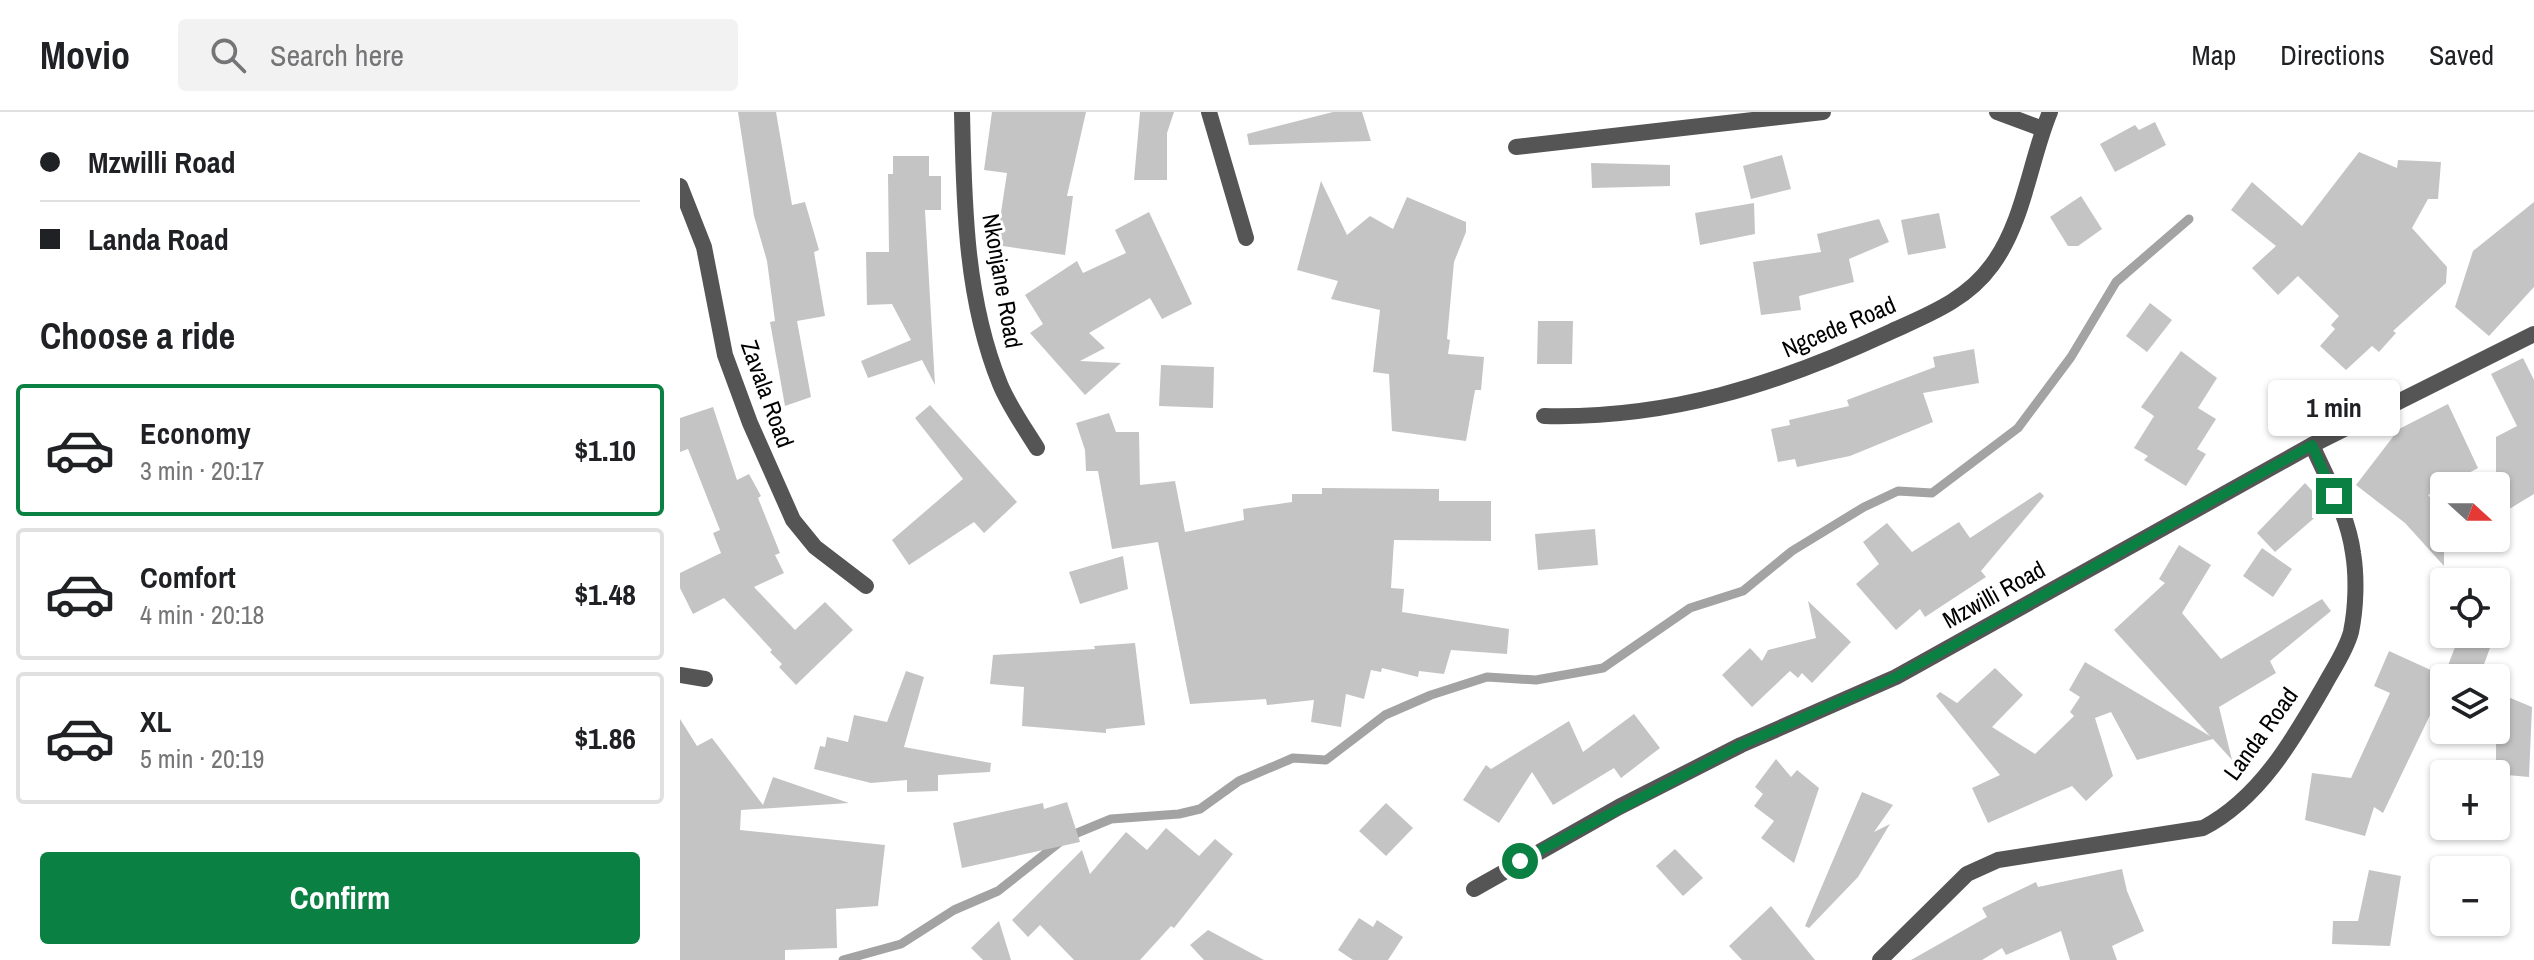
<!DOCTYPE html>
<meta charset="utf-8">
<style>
body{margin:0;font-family:"Archivo Narrow",sans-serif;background:#f2f2f2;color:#202124;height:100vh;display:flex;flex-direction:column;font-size:30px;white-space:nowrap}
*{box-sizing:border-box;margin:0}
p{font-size:26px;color:#757577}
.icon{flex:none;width:44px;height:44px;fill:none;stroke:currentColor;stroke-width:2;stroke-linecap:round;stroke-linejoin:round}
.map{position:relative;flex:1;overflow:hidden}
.side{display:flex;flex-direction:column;background:#fff;width:680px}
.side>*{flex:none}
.top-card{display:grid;align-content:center;height:176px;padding:0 40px;background:#fff}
.needle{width:52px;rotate:111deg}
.controls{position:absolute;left:1750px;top:360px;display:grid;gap:16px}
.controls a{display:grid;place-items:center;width:80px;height:80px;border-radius:8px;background:#fff;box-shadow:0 2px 6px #0004;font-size:40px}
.end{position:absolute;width:36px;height:36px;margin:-18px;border:10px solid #0b8043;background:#fff;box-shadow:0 0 0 4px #fff}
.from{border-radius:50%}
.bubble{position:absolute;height:56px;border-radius:8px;background:#fff;box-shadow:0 2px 6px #0004;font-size:26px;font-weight:700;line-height:56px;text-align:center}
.top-card b{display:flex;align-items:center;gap:28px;height:76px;font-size:30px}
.top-card b+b{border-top:2px solid #e0e0e0}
.top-card i{width:20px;height:20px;background:#202124}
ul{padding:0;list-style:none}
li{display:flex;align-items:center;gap:24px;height:132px;margin:0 16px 12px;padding:0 24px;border:4px solid #e0e0e0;border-radius:8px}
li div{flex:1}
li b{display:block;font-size:30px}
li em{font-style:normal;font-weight:700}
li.selected{border-color:#0b8043}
li>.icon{width:72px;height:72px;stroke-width:1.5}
h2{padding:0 40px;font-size:36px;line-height:96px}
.cta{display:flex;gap:16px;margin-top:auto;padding:16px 40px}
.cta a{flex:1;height:92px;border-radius:8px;background:#0b8043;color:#fff;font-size:32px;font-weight:700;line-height:92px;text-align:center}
header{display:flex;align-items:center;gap:48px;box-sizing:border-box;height:112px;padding:0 40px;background:#fff;border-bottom:2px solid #e0e0e0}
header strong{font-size:38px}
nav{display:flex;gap:44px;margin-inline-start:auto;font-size:28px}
.search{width:560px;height:72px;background:#f2f2f2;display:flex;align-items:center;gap:20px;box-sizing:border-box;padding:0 28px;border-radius:8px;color:#757577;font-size:30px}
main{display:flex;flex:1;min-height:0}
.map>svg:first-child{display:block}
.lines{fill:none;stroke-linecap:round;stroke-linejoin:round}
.stream{stroke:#a3a3a3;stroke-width:9}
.building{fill:#c4c4c4}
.street{stroke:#555;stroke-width:16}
.route{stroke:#0b8043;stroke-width:10}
.labels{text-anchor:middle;stroke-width:6;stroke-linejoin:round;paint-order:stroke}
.street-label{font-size:24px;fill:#000;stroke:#fff}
</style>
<header>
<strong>Movio</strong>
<div class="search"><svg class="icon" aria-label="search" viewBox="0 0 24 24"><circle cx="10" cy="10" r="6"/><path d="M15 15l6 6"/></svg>Search here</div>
<nav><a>Map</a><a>Directions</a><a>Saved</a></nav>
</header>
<main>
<section class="side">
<div class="top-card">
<b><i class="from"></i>Mzwilli Road</b>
<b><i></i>Landa Road</b>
</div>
<h2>Choose a ride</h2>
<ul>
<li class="selected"><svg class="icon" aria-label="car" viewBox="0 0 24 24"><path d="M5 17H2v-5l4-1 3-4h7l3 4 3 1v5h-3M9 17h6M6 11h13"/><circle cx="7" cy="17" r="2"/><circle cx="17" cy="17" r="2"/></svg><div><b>Economy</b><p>3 min · 20:17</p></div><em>$1.10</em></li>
<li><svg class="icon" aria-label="car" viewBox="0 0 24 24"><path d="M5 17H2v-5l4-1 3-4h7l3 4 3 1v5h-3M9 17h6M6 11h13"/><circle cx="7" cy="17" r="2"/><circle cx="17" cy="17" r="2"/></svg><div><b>Comfort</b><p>4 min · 20:18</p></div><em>$1.48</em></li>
<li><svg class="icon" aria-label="car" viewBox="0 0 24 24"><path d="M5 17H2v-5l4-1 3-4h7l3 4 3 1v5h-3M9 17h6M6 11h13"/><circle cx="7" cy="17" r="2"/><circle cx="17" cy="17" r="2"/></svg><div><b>XL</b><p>5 min · 20:19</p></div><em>$1.86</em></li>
</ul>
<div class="cta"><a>Confirm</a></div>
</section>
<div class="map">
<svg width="1854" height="848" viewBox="0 0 1854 848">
<rect width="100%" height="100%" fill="#fff"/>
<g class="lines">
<polyline class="stream" points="163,848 221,832 274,798 318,779 385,726 431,707 499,702 520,697 559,669 613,646 646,648 705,603 751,583 807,565 856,568 923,556 1010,496 1063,479 1112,439 1184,395 1218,379 1252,381 1338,316 1391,245 1436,170 1509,107"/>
</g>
<g class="building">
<polygon points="58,0 96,0 112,93 125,90 139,138 134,140 145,204 117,209 131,285 105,294 90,210 95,209 87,149 74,104"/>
<polygon points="312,0 406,0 387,84 393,84 385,143 316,133 327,61 304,58"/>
<polygon points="460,0 494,0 487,21 487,68 454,68"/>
<polygon points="653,0 682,0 691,29 569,33 567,22"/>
<polygon points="1475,10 1486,33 1435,60 1420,32 1455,13 1459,18"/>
<polygon points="1679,40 1717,56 1718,48 1761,50 1758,87 1748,87 1732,116 1767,155 1766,171 1713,219 1716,221 1699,240 1692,234 1666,258 1640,234 1655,217 1651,213 1659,204 1618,164 1598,183 1572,156 1596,134 1551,98 1572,70 1622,114"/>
<polygon points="1102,43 1111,77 1071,87 1063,54"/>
<polygon points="213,44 249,44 249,64 261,64 261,98 245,98 255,273 242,248 188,266 181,249 231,228 212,192 187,193 186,140 209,140 208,62 213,62"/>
<polygon points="911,51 990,53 990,74 912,76"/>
<polygon points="641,69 667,123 690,104 713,117 727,85 786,110 786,120 774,150 767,227 770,228 768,242 804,245 801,278 795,278 786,329 712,319 709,262 693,260 700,198 651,187 658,169 617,158"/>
<polygon points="1401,84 1422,117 1398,134 1388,134 1370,105"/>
<polygon points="1854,90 1854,175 1809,224 1775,195 1793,139"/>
<polygon points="1074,91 1075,122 1020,133 1015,101"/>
<polygon points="469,100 512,192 482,207 470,186 409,221 425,236 400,249 441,251 405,283 350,221 363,212 345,183 397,149 403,161 446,141 435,118"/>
<polygon points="1259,101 1266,136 1228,143 1221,108"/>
<polygon points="1199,107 1209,130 1169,147 1174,170 1119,184 1121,198 1081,203 1073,150 1141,140 1137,122"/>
<polygon points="1470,191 1492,208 1467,240 1446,224"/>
<polygon points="858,209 893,209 892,252 857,252"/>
<polygon points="1294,237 1299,271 1243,281 1253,310 1170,344 1117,355 1115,347 1098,350 1091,317 1110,313 1109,308 1169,294 1167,288 1255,255 1253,245"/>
<polygon points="1501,239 1537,266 1518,296 1536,307 1517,337 1526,342 1506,374 1464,348 1468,344 1454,336 1474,304 1461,295"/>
<polygon points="1843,246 1854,268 1854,382 1816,405 1816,325 1837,314 1811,262"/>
<polygon points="481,253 534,255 533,296 479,294"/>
<polygon points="1768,292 1798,356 1748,383 1764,400 1764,454 1725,411 1676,373 1719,317"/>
<polygon points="250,293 337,390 304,421 294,410 229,453 212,428 283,367 235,306"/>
<polygon points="33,295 57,368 69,362 81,384 78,386 100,441 95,443 104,461 74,475 115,518 145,490 173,518 116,573 99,555 102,552 90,540 92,538 44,486 13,502 0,476 0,461 41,441 33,421 40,418 8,337 0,340 0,306"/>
<polygon points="429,301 436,320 459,320 460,373 495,369 505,420 564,408 563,397 612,390 612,382 642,382 642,376 759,377 759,389 811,389 811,429 714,428 711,476 724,477 722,500 829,517 827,542 771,538 764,562 739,559 738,565 702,556 701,560 691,558 684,587 666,582 661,615 631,610 634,588 587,593 586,587 510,592 478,430 432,437 418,359 406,359 405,338 396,311"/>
<polygon points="1625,371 1647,395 1595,440 1577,421"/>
<polygon points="1360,380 1364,384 1301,459 1306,465 1245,505 1240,497 1216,518 1176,472 1199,452 1183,430 1207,411 1232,440 1279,410 1290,426"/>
<polygon points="915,417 918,453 858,458 855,422"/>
<polygon points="1499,433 1531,453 1502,501 1541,547 1642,487 1651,499 1590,549 1596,561 1539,595 1552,648 1533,627 1457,648 1431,600 1415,606 1433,664 1406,689 1392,674 1308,711 1292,676 1320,663 1256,584 1260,580 1277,591 1315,556 1343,583 1312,615 1355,642 1394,604 1390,600 1400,585 1389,578 1405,550 1530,624 1434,518 1485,471 1479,467"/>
<polygon points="1582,436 1612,457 1593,485 1563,464"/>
<polygon points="443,444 448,477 400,492 389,460"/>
<polygon points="1128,489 1171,530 1132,571 1122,561 1118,566 1110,559 1072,595 1042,563 1070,536 1082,549 1088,538 1136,526"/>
<polygon points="1780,522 1815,522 1799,566 1764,566 1764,607 1751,601 1703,701 1694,695 1685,724 1625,708 1632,661 1671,666 1710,581 1694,574 1709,539 1764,564"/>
<polygon points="455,531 465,613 426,617 426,621 342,614 344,575 310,572 313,543 415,537 414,534"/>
<polygon points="226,559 244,565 224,635 311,651 310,660 258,663 258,679 227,680 227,668 191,671 134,657 140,634 145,635 147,625 168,630 174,603 207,610"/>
<polygon points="1816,580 1852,595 1849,665 1816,662"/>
<polygon points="954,602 980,636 941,666 934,656 873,693 852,660 819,711 783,688 806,653 811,657 889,609 903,640"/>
<polygon points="0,607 17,634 32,626 83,693 93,665 169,691 61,698 60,718 205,733 198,794 156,797 157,836 105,838 105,848 0,848"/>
<polygon points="1096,647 1111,665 1117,658 1139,676 1114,751 1081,726 1094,709 1074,694 1083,682 1075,675"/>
<polygon points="1182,680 1213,693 1194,720 1210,712 1178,765 1129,816 1125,814"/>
<polygon points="387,690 400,730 282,756 273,711 363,691 364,697"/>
<polygon points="706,691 733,716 706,744 679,719"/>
<polygon points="486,716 519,744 535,727 553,742 494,816 491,814 460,848 394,848 360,813 348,825 332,808 402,738 410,762 446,720 467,738"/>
<polygon points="995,737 1023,766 1003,784 976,754"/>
<polygon points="1442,757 1447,779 1464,819 1432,834 1437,848 1390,848 1381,819 1326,843 1322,836 1302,848 1231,848 1307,805 1302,796 1356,770 1358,775"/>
<polygon points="1689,758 1721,764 1710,834 1652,832 1653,809 1678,809"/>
<polygon points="1091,794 1135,848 1062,848 1049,834"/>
<polygon points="679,806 693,815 697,808 723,825 708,848 673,848 658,838"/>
<polygon points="319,809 331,848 303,848 291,836"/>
<polygon points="528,818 584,848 524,848 510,833"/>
</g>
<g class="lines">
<g class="street">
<path d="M 282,0 C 284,91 285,186 320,272 C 329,294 344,315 357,336"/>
<polyline points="529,0 566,126"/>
<polyline points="1317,0 1363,17"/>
<polyline points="836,35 1143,0"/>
<polyline points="0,74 24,135 45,243 70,311 113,408 135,435 186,474"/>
<path d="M 864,304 C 988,307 1096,273 1208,221 C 1247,203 1286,189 1312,153 C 1344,110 1350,48 1370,0"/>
<polyline points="0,563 25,567"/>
<polyline points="794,777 939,695 1061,633 1216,565 1632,333 1854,222"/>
<path d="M 1200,848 L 1287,762 L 1318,748 L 1523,716 C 1579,687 1613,628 1644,574 C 1653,557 1666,539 1671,520 C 1676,496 1677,465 1673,441 C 1668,403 1647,367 1632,333"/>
</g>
</g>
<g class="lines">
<polyline class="route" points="840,749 1061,633 1216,565 1632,333 1654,384"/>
</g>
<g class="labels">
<g class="street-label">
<text transform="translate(322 169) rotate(80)" y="8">Nkonjane Road</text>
<text transform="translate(1159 215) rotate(-23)" y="8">Ngcede Road</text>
<text transform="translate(87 282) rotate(70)" y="8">Zavala Road</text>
<text transform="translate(1314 483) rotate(-29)" y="8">Mzwilli Road</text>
<text transform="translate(1581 622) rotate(-54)" y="8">Landa Road</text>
</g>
</g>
</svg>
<div class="controls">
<a><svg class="needle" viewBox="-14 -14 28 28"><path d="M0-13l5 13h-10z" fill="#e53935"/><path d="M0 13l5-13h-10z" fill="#757577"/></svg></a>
<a><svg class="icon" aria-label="locate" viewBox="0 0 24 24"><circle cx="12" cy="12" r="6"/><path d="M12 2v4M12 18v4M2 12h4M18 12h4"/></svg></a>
<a><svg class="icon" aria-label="layers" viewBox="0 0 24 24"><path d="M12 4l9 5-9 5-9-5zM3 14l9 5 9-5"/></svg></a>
<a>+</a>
<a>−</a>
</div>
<i class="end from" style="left:840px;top:749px"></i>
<i class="end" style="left:1654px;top:384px"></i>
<div class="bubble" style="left:1588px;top:268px;width:132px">1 min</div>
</div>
</main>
